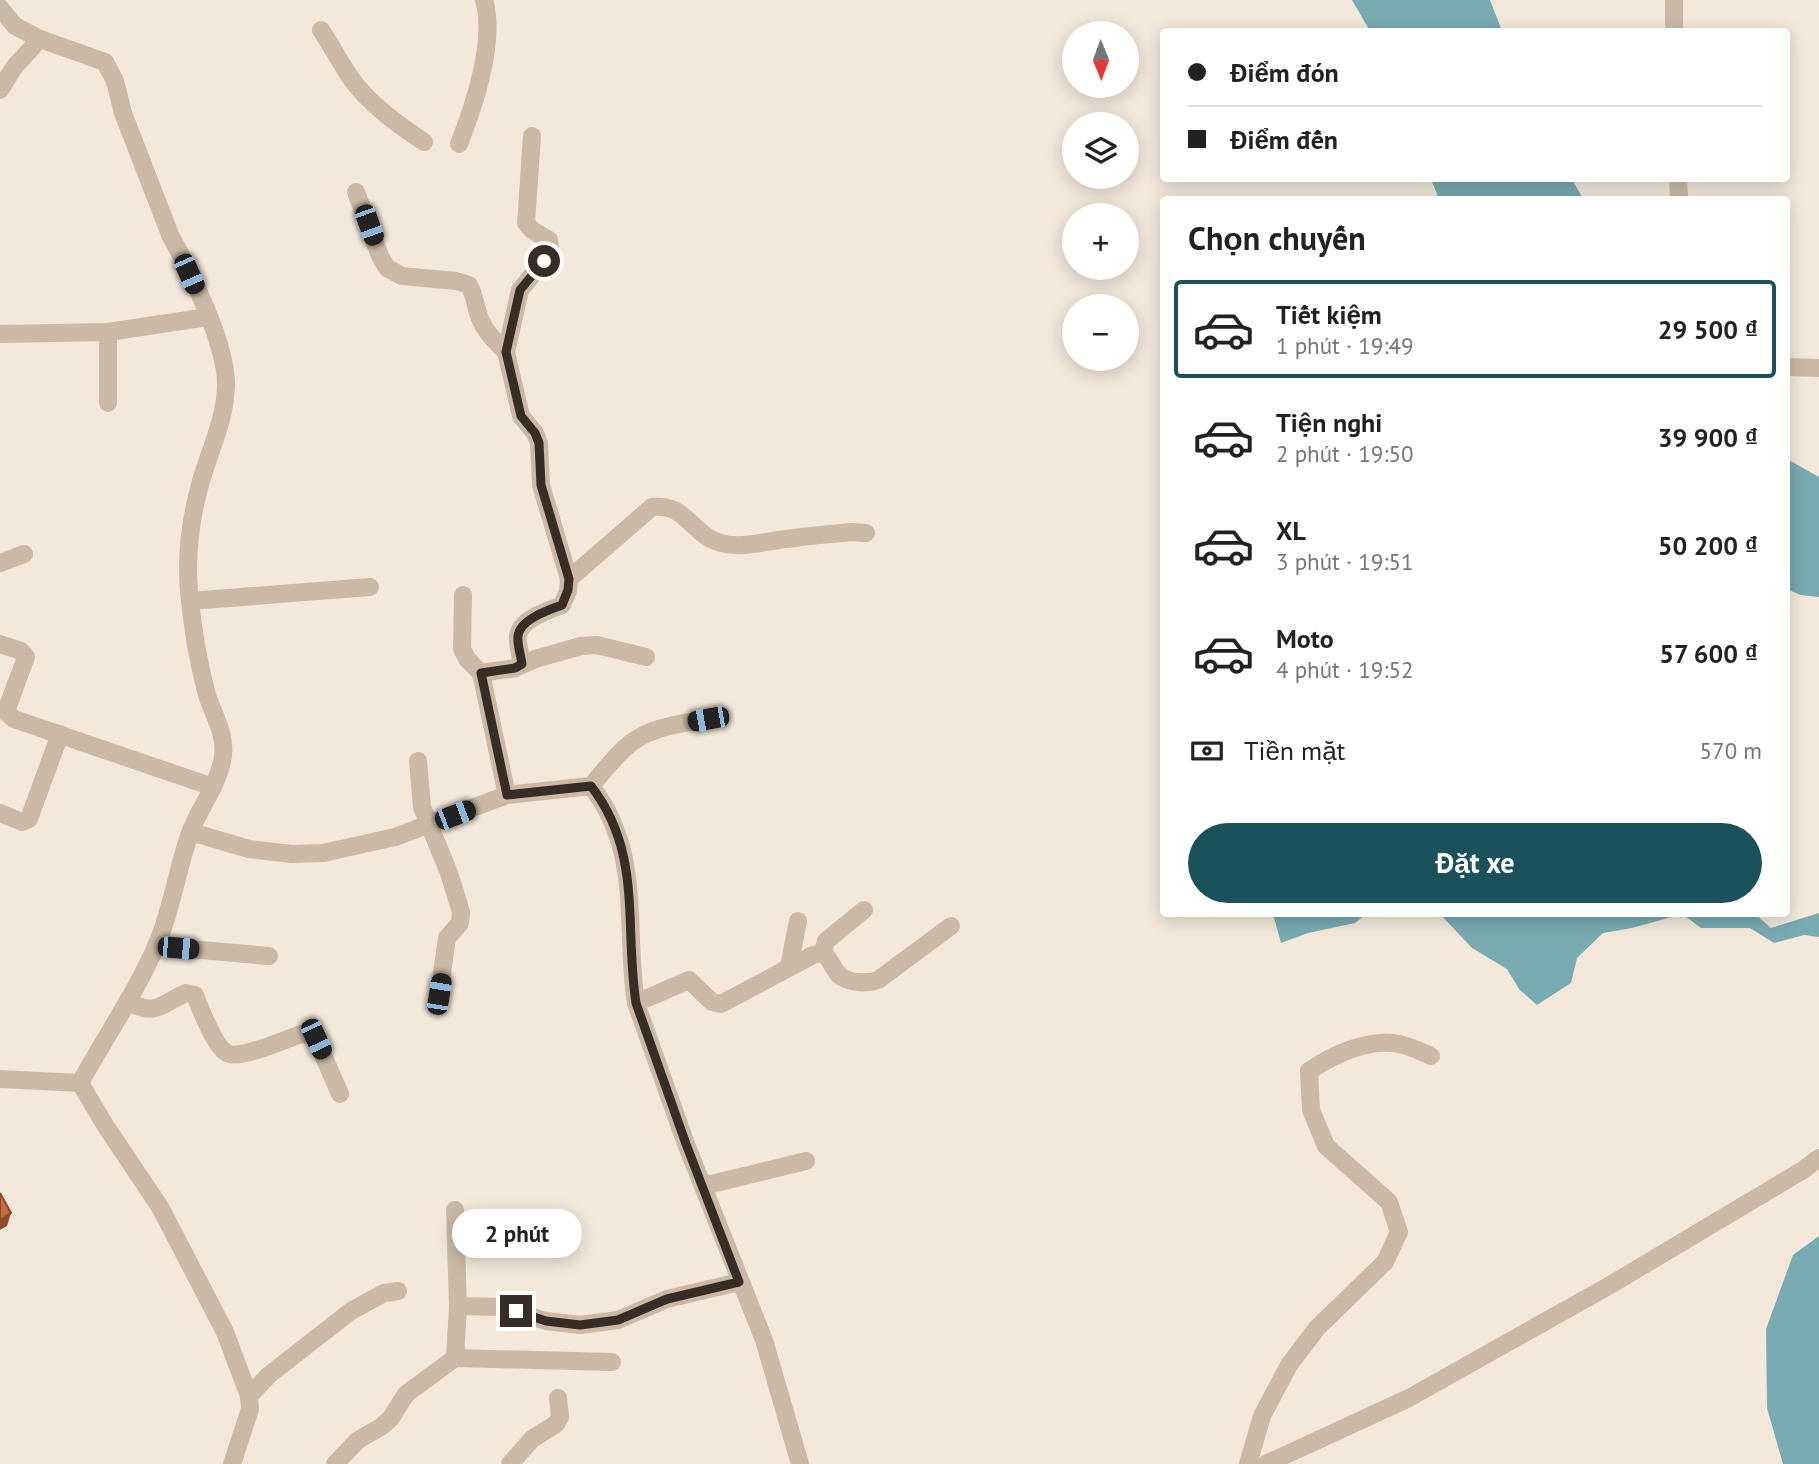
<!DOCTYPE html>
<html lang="vi">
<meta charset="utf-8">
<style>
body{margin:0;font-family:"PT Sans",sans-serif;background:#f6f6f6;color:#222;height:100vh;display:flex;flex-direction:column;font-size:26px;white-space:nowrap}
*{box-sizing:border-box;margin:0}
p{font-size:23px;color:#767676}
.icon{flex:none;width:38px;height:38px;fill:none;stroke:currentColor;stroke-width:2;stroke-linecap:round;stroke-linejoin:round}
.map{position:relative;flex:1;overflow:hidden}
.drawer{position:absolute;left:1160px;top:196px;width:630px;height:721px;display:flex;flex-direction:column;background:#fff;border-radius:7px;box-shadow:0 4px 18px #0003}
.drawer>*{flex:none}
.hud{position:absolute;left:1160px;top:28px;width:630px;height:154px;border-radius:7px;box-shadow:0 4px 18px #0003;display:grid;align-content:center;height:154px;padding:0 28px;background:#fff}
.needle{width:46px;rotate:179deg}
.controls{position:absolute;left:1062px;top:21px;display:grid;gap:14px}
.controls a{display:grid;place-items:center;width:77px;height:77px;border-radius:50%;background:#fff;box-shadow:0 4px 18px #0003;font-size:35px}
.end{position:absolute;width:32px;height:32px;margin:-16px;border:9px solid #372d27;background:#fff;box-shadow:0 0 0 4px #fff}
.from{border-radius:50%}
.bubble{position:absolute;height:49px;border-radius:24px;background:#fff;box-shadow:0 4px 18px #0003;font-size:23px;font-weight:700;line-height:49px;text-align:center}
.car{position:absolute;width:21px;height:42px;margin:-21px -10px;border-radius:9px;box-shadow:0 0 5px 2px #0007;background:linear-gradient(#222 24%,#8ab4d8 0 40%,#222 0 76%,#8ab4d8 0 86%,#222 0)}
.hud b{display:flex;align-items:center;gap:24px;height:66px;font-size:26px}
.hud b+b{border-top:2px solid #e0e0e0}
.hud i{width:18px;height:18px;background:#222}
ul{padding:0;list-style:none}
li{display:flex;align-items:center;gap:21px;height:98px;margin:0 14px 10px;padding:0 14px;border:4px solid transparent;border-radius:7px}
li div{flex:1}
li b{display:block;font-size:26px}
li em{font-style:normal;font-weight:700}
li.current{border-color:#1a515a}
li>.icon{width:63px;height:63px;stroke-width:1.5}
h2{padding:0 28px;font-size:32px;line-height:84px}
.pay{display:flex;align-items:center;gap:18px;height:77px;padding:0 28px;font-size:26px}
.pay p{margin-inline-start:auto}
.action{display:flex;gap:14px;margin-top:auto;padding:14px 28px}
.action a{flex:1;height:80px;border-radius:42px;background:#1a515a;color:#fff;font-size:28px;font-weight:700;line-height:80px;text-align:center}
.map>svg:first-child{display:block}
.water{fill:#77abb1}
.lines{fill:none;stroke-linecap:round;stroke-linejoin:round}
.street{stroke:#cbb9a5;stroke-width:18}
.shaded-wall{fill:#8e4a2c}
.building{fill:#cb6a3f;stroke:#8e4a2c;stroke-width:2}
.route{stroke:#372d27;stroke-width:9}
</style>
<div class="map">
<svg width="1819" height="1464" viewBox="0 0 1819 1464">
<rect width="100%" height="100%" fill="#f3e8da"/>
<g class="water">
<polygon points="1352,0 1490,0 1502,31 1370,31"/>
<polygon points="1431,179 1572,179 1583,199 1439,199"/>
<polygon points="1787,459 1819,477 1819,597 1800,595 1787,589"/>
<polygon points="1819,913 1819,937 1804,935 1774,943 1750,928 1701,928 1682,914 1632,928 1603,933 1577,958 1571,983 1537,1005 1519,989 1507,969 1472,948 1440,914 1755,914 1771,928"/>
<polygon points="1273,914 1366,914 1355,923 1308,933 1281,943"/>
<polygon points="1819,1236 1819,1464 1783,1464 1767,1408 1766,1329 1793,1255"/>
</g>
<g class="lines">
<g class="street">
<polyline points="1674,0 1674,32"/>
<path d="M 0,8 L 15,26 L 40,39 L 105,62 L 115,81 L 123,113 L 171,237 C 191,272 226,344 226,384 C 226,417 210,450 201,481 C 191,516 186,555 189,591 C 192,626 198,661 207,695 C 213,714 226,734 223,756 C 219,784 200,807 190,833 C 177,870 172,909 157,944 C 136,993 105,1037 80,1083"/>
<path d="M 321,30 C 331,45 340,62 350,77 C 368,103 397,124 424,142"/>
<polyline points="0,90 15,66 40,39"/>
<path d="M 459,144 C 474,106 496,40 484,0"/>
<polyline points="1678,178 1679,200"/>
<path d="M 356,192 L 380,256 L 387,268 L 402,276 L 456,281 L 469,285 C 474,294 475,303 478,313 C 483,330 494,340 506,352"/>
<polyline points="0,334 108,332 208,317"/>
<polyline points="1787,367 1819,368"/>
<polyline points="108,403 108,332"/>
<polyline points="0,563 24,554"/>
<path d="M 569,579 L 652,507 C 687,503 691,535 721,543 C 741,549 766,541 786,539 C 808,536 830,534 852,532 L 866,533"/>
<polyline points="463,595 462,649 467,659 481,673 507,795"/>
<polyline points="190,601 370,587"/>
<polyline points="0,644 21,651 26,657 8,706 7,713 14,719 213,787"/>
<path d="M 522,664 C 521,656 517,645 518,636 C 520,619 549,610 562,605 L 568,591 L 569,579 L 541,485 L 539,443 L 535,433 L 521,416 L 506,352 L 520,290 L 544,261 L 550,250 L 549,240 L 532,230 L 526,223 L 532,136"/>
<polyline points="481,673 515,668 535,659 581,646 597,645 646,657"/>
<polyline points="418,761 422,807 449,873 461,912 460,923 447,938 439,994"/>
<path d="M 591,786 C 643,853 624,927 636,1003 L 686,1144 L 764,1340 L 800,1464"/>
<polyline points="0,813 22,822 29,819 60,734"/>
<path d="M 191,832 L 249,849 L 292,854 L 323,853 L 395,837 L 507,795 L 591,786 C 602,773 613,759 625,748 C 647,727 679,724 708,719"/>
<polyline points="156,946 269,956"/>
<polyline points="823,953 826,941 864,910"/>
<polyline points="789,967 798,921"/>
<path d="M 127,1002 C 158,1016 159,1005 186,993 L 195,995 C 200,1008 215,1047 227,1053 C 240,1060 286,1039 301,1034 L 310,1035 L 316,1039 L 340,1094"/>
<path d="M 636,1003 L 689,980 L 712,1002 L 721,1004 L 813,955 L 823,953 C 831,959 833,970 840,976 C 849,983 868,984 878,980 L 951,926"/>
<polyline points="0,1079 80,1083"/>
<polyline points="80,1083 105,1125 160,1207 225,1332 249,1396 250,1409 232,1464"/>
<polyline points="703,1186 806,1161"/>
<polyline points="458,1306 500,1307 546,1321 580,1325 618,1320 667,1299 739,1282"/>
<polyline points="455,1358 612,1362"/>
<polyline points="249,1396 269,1375 351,1311 384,1293 398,1291"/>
<polyline points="335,1464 358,1440 381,1427 391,1418 406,1394 455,1358 458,1306 455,1210"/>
<polyline points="510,1464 532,1439 556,1424 560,1417 558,1398"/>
<path d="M 1248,1464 L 1262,1416 L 1289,1365 L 1317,1328 L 1385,1262 L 1399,1232 L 1389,1202 L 1326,1146 L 1311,1110 L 1309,1071 C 1334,1054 1369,1038 1399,1044 C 1410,1046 1421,1052 1431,1056"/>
<polyline points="1266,1464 1409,1398 1612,1284 1803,1170 1819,1158"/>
</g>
</g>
<polygon class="shaded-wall" points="11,1213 7,1226 0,1230 0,1220"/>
<polygon class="building" points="0,1193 11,1213 0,1220"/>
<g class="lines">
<path class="route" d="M 516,1311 L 546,1321 L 580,1325 L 618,1320 L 667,1299 L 739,1282 L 686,1144 L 636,1003 C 624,926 643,853 591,786 L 507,795 L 481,673 L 515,668 L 522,664 C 521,656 517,645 518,636 C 520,619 549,610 562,605 L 568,590 L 569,579 L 541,485 L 539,443 L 535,433 L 521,416 L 506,352 L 520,290 L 544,261"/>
</g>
</svg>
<div class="controls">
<a><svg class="needle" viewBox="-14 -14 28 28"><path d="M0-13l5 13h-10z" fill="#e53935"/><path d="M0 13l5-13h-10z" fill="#767676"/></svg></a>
<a><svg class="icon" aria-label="layers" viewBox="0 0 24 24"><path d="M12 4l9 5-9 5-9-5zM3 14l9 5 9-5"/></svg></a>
<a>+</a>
<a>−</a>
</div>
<i class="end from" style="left:544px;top:261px"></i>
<i class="end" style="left:516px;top:1311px"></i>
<div class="bubble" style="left:452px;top:1209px;width:130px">2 phút</div>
<i class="car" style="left:369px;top:225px;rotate:160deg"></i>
<i class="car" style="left:189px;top:274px;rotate:156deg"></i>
<i class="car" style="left:708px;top:719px;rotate:260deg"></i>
<i class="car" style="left:455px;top:815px;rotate:69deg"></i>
<i class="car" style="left:178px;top:948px;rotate:95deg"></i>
<i class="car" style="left:439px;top:994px;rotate:9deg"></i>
<i class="car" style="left:316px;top:1039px;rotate:155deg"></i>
<div class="hud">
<b><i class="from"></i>Điểm đón</b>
<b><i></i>Điểm đến</b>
</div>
<section class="drawer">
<h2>Chọn chuyến</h2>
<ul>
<li class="current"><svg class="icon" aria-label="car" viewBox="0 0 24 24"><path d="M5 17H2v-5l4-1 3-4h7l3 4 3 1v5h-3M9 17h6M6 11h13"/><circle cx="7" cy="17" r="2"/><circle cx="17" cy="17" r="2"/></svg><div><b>Tiết kiệm</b><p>1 phút · 19:49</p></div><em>29 500 ₫</em></li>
<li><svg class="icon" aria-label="car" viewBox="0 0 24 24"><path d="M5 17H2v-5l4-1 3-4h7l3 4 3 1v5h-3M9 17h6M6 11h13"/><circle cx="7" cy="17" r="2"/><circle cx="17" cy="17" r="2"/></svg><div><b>Tiện nghi</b><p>2 phút · 19:50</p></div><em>39 900 ₫</em></li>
<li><svg class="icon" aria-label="car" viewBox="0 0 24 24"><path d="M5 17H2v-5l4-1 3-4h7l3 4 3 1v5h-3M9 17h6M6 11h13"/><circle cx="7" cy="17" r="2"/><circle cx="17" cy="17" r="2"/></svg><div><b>XL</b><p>3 phút · 19:51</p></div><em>50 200 ₫</em></li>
<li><svg class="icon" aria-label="car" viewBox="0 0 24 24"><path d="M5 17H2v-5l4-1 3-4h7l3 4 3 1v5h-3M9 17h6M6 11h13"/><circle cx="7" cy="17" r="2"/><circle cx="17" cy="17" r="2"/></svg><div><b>Moto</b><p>4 phút · 19:52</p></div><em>57 600 ₫</em></li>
</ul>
<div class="pay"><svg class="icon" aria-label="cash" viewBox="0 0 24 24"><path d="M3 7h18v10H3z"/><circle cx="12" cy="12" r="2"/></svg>Tiền mặt<p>570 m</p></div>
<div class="action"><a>Đặt xe</a></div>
</section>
</div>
